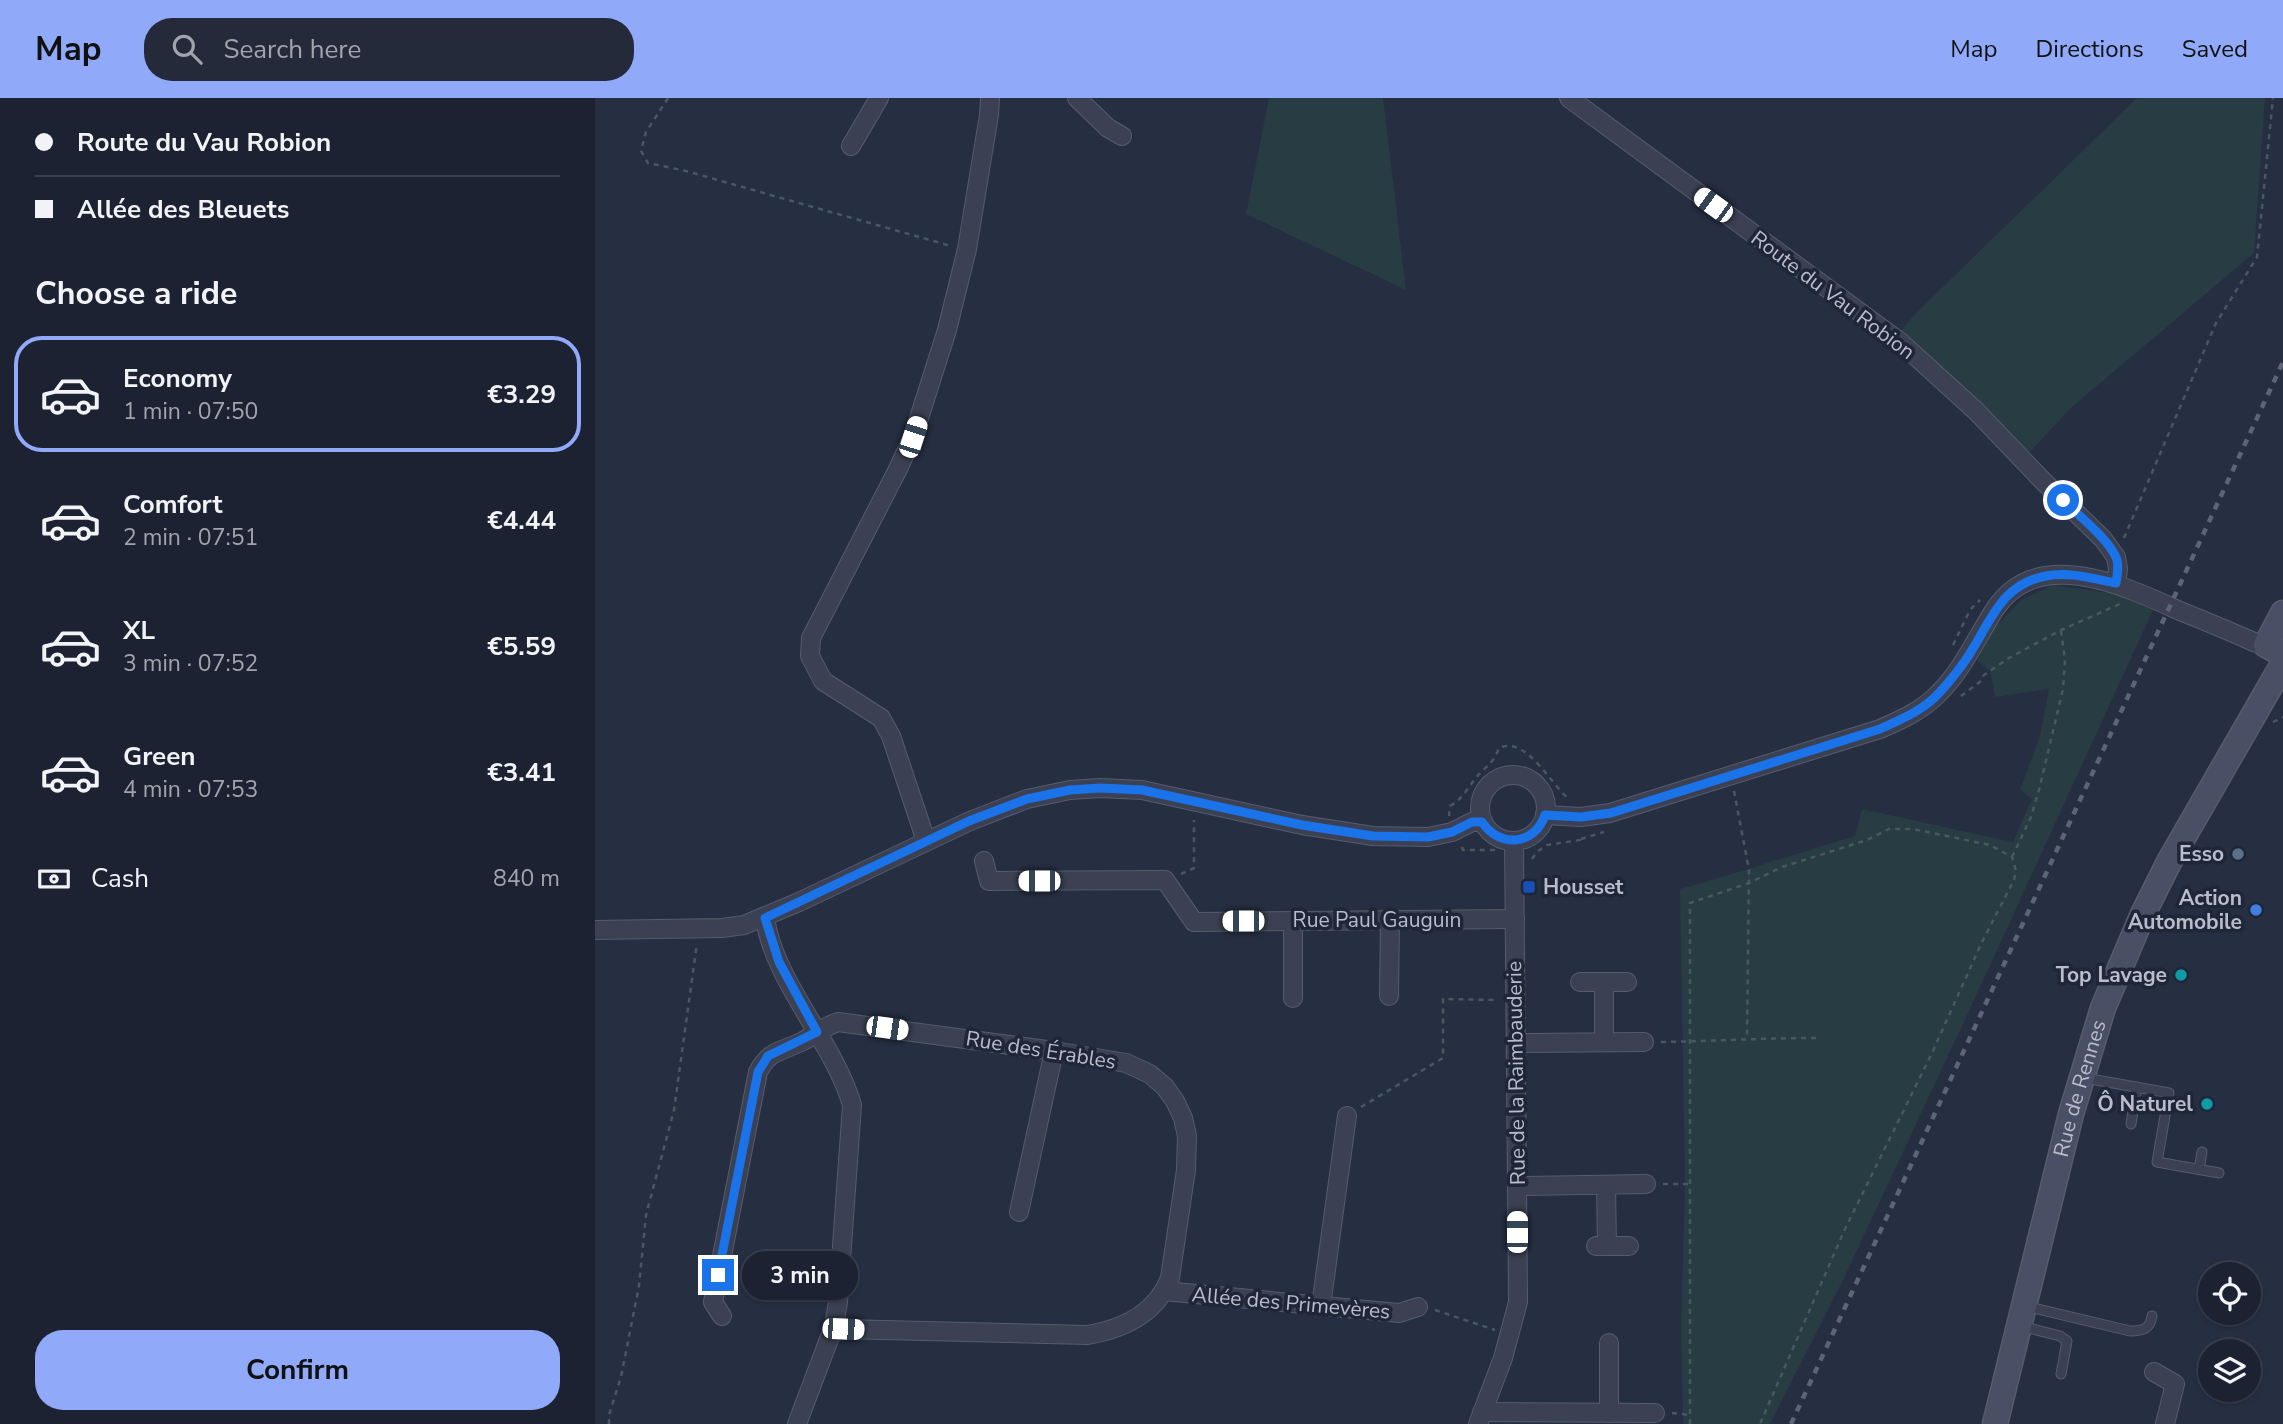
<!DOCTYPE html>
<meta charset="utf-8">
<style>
body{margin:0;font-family:"Nunito Sans",sans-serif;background:#252a3a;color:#f1f3f6;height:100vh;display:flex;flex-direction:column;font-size:26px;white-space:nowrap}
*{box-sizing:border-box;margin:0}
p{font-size:23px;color:#a0a4ac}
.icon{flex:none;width:38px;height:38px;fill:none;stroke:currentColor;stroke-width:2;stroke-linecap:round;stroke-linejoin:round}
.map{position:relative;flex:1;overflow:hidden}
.sheet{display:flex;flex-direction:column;background:#1c2232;width:595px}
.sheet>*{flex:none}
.banner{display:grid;align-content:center;height:154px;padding:0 35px;background:#1c2232}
.controls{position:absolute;left:1603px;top:1164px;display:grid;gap:14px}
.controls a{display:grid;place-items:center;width:63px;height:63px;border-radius:50%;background:#1c2232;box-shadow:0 2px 5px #0004,0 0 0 2px #3a3f4d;font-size:35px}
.end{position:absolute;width:32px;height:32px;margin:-16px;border:9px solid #1a73e8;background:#fff;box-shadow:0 0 0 4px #fff}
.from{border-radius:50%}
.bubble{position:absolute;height:49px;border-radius:24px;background:#1c2232;box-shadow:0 2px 5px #0004,0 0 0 2px #3a3f4d;font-size:23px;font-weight:700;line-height:49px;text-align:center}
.car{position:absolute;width:21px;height:42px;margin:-21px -10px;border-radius:9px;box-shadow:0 0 5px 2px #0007;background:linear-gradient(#fff 24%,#345 0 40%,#fff 0 76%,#345 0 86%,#fff 0)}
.banner b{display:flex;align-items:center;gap:24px;height:66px;font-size:26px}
.banner b+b{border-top:2px solid #3a3f4d}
.banner i{width:18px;height:18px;background:#f1f3f6}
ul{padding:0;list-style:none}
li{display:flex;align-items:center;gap:21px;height:116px;margin:0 14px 10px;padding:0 21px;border:4px solid transparent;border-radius:28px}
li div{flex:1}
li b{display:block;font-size:26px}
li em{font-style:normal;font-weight:700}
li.current{border-color:#90a9f9}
li>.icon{width:63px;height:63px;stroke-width:1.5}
h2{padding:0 35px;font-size:32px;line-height:84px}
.pay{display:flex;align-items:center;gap:18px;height:77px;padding:0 35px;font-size:26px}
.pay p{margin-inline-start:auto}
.button{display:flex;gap:14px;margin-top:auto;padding:14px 35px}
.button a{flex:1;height:80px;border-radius:28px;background:#90a9f9;color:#111;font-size:28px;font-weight:700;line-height:80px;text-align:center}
header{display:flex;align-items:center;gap:42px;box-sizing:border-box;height:98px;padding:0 35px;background:#90a9f9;color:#111}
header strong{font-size:33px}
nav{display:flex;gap:38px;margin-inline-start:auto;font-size:24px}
.search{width:490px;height:63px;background:#252a3a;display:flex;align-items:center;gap:18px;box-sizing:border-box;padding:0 24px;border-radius:28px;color:#a0a4ac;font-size:26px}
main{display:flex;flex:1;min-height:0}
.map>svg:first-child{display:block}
.green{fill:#283c43}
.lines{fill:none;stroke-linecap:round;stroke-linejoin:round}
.service-casing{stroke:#565c6c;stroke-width:11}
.minor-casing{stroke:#565c6c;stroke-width:20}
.secondary-casing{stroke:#565c6c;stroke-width:27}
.path{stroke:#475960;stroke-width:2.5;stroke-dasharray:5 5;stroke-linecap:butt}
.service{stroke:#3b4152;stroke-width:9}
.minor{stroke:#3b4152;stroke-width:18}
.secondary{stroke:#494f65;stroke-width:24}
.rail{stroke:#5d6479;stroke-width:4.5;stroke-dasharray:7 7;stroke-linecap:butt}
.route{stroke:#1a73e8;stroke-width:9}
.service-dot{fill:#5c6f8a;stroke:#1f2637;stroke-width:2.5}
.transit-dot{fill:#1a4fb4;stroke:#1f2637;stroke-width:2.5}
.shop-dot{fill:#3f7fe0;stroke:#1f2637;stroke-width:2.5}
.culture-dot{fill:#0f9aa8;stroke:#1f2637;stroke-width:2.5}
.labels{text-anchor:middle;stroke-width:7;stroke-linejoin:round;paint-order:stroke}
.street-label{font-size:21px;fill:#b8bdcc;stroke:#1f2637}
.poi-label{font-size:21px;font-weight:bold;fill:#b8bdcc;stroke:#1f2637;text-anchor:end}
</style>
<header>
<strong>Map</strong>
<div class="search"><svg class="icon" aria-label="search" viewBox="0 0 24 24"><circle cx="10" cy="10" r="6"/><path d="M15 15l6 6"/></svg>Search here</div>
<nav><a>Map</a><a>Directions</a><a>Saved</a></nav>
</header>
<main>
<section class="sheet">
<div class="banner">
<b><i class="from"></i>Route du Vau Robion</b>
<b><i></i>Allée des Bleuets</b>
</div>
<h2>Choose a ride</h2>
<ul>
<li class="current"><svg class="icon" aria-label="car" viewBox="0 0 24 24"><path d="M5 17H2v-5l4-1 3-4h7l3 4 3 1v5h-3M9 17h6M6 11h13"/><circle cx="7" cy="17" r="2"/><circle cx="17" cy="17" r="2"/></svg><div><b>Economy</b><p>1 min · 07:50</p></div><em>€3.29</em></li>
<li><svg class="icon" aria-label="car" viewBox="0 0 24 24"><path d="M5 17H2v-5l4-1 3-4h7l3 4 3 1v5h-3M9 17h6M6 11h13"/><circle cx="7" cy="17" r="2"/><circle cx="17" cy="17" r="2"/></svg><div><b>Comfort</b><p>2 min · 07:51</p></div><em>€4.44</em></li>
<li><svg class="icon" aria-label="car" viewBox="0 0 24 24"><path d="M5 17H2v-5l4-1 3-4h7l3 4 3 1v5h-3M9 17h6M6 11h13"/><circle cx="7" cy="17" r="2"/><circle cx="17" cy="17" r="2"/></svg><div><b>XL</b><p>3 min · 07:52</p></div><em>€5.59</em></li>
<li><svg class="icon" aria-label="car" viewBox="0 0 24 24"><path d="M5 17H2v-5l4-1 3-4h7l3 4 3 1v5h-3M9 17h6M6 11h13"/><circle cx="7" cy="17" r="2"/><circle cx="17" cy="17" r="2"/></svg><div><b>Green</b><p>4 min · 07:53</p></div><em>€3.41</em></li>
</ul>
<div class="pay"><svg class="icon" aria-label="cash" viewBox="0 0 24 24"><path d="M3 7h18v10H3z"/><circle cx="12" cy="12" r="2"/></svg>Cash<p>840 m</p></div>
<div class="button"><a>Confirm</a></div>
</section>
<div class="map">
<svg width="1688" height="1326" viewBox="0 0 1688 1326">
<rect width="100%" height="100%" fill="#262e42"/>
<g class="green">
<polygon points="674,0 788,0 811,192 651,116"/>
<polygon points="1542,0 1670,0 1659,155 1477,309 1431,358 1302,237 1321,215"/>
<path d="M 1458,487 L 1522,496 L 1558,512 L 1387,885 L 1250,1178 L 1175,1326 L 1088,1326 L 1086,1229 L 1090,1085 L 1085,791 C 1144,775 1202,755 1260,738 L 1267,711 L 1418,744 L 1437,701 L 1425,692 L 1445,638 L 1454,591 L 1400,599 L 1395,573 L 1382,562 L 1400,529 L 1426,502 Z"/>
</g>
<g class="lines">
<defs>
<g id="service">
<polyline points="1490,980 1574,995 1562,1064 1624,1075"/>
<polyline points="1536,1026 1542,989"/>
<polyline points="1604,1071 1607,1054"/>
<path d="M 1430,1208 L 1535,1233 C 1548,1233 1555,1231 1557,1218"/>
<polyline points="1426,1228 1465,1238 1472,1243 1466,1276"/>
</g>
<g id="minor">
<polyline points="482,0 513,30 527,38"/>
<polyline points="974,0 1304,243 1381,313 1448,383 1508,441 1521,459 1523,471 1521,485"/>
<polyline points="256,48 284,0"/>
<circle cx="918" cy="710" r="33"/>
<path d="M 950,717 L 986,719 L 1015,715 L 1285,631 C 1306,622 1328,612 1344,595 C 1368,571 1382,539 1400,511 C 1443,446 1532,489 1585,513 C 1610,523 1634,533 1659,544 L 1671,547"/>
<polyline points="331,743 296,638 286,620 228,583 215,558 216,540 302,373 318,339 352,232 372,151 394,17 395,0"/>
<polyline points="389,763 394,783 570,782 599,824 920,821"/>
<path d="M 170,820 C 179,884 239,944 257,1007 L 243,1204 L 239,1228 L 202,1326"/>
<polyline points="0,832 127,830 149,827 204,804 375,723 432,701 475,692 505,690 547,692 707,727 778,738 833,739 857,734 877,724 887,724"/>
<polyline points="985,884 1009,884"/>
<polyline points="794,898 795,822"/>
<polyline points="698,900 698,823"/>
<polyline points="1009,944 1009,884 1032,884"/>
<polyline points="921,945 1049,944"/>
<polyline points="922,1088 1051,1086"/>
<polyline points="424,1114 459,953"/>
<polyline points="1001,1148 1012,1148 1011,1087"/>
<polyline points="1012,1148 1034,1148"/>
<polyline points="569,1193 804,1215 823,1209"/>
<polyline points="726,1208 752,1018"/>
<path d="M 127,1218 L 118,1204 L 163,974 C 175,951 187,954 208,943 C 220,937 230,928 243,924 L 459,953 L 531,965 L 555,976 L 570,989 L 580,1003 L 588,1020 L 592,1038 L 591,1072 L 575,1180 C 561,1216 528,1231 493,1237 L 248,1231 L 239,1228"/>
<polyline points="1559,1274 1580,1286 1570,1326"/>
<polyline points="887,1314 1060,1315"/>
<polyline points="1014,1315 1014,1245"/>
<polyline points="883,1326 908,1260 923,1204 919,743"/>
</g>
<g id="secondary">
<polyline points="1688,515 1671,547 1688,556"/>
<path id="s1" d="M 1400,1326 L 1476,1016 L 1508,910 L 1548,816 L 1574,764 L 1688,566"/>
</g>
</defs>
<use href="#service" class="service-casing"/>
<use href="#minor" class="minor-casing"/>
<use href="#secondary" class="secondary-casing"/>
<g class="path">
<polyline points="73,0 51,34 46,53 53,65 91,73 356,148"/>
<polyline points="1529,440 1621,225 1662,159 1678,0"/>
<polyline points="1358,547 1375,512 1385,502"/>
<polyline points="1366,598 1386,583 1389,577 1414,560 1466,532 1525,506"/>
<polyline points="1678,624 1688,619"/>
<polyline points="1139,693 1154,772 1152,940"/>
<path d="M 854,718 L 855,708 C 867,701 871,693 879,682 C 889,669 898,667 904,650 C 931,637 956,687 974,701"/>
<polyline points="986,741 1009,734"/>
<polyline points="867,749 868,752 899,752 903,756"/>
<polyline points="1417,759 1436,719 1444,692 1468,591 1470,562 1466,533"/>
<polyline points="937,761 943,753 952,747 985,742 985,736"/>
<polyline points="586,776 599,770 599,722"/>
<path d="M 1066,944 C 1119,943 1172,940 1225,940"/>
<polyline points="766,1009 848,960 848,901 903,902"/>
<polyline points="1068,1086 1095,1086"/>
<polyline points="840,1212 900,1232"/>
<polyline points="1077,1315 1095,1317"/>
<polyline points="14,1326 14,1317 26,1279 44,1188 51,1117 79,1012 102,845"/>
<polyline points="1095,1326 1095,805 1154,785 1187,769 1272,742 1294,731 1318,731 1395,747 1417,759 1421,773 1419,782 1386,846 1337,955 1250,1131 1165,1326"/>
</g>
<use href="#service" class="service"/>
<use href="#minor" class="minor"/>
<use href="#secondary" class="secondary"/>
<polyline class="rail" points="1196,1326 1688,264"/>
</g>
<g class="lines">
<path class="route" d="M 123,1177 L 163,974 L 173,958 L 222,934 L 184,864 L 170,820 L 374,723 L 432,701 L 475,692 L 505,690 L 547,692 L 707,727 L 778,738 L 833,739 L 857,734 L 877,724 L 887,724 C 905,751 940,747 950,717 L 986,719 L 1016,715 L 1285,631 C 1307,621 1329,612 1345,594 C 1354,584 1364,572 1372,560 C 1395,526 1405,486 1451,478 C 1474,473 1499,481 1521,485 C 1522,478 1524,470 1522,462 C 1516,443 1483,417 1468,402"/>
</g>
<circle class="service-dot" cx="1643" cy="756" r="7"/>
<rect class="transit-dot" x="927" y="782" width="14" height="14" rx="3.5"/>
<circle class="shop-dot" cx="1661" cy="812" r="7"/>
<g class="culture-dot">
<circle cx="1586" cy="877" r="7"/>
<circle cx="1612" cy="1006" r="7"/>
</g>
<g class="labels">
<g class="street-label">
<text transform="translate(1238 197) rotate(37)" y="7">Route du Vau Robion</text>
<text x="782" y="829">Rue Paul Gauguin</text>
<text transform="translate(446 952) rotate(9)" y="7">Rue des Érables</text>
<text transform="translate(921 975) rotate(-91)" y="7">Rue de la Raimbauderie</text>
<text dy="7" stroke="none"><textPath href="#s1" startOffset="346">Rue de Rennes</textPath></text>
<text transform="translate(696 1205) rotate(5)" y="7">Allée des Primevères</text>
</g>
<g class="poi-label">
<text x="1629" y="763">Esso</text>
<text x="948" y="796" text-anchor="start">Housset</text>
<text x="1647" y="807">Action<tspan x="1647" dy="24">Automobile</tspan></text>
<text x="1572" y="884">Top Lavage</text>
<text x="1598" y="1013">Ô Naturel</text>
</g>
</g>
</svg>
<div class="controls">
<a><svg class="icon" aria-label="locate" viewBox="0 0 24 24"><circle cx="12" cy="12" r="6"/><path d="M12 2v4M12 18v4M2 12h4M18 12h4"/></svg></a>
<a><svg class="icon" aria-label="layers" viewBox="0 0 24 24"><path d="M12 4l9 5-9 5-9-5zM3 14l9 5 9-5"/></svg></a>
</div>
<i class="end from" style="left:1468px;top:402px"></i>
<i class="end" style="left:123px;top:1177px"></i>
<div class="bubble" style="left:147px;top:1153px;width:116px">3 min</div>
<i class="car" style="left:1118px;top:107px;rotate:306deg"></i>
<i class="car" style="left:318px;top:339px;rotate:18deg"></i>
<i class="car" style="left:444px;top:783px;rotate:270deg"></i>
<i class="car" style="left:648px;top:823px;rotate:270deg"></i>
<i class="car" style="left:292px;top:930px;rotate:98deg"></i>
<i class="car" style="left:922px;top:1134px;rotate:0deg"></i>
<i class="car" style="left:248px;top:1231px;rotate:92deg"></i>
</div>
</main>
